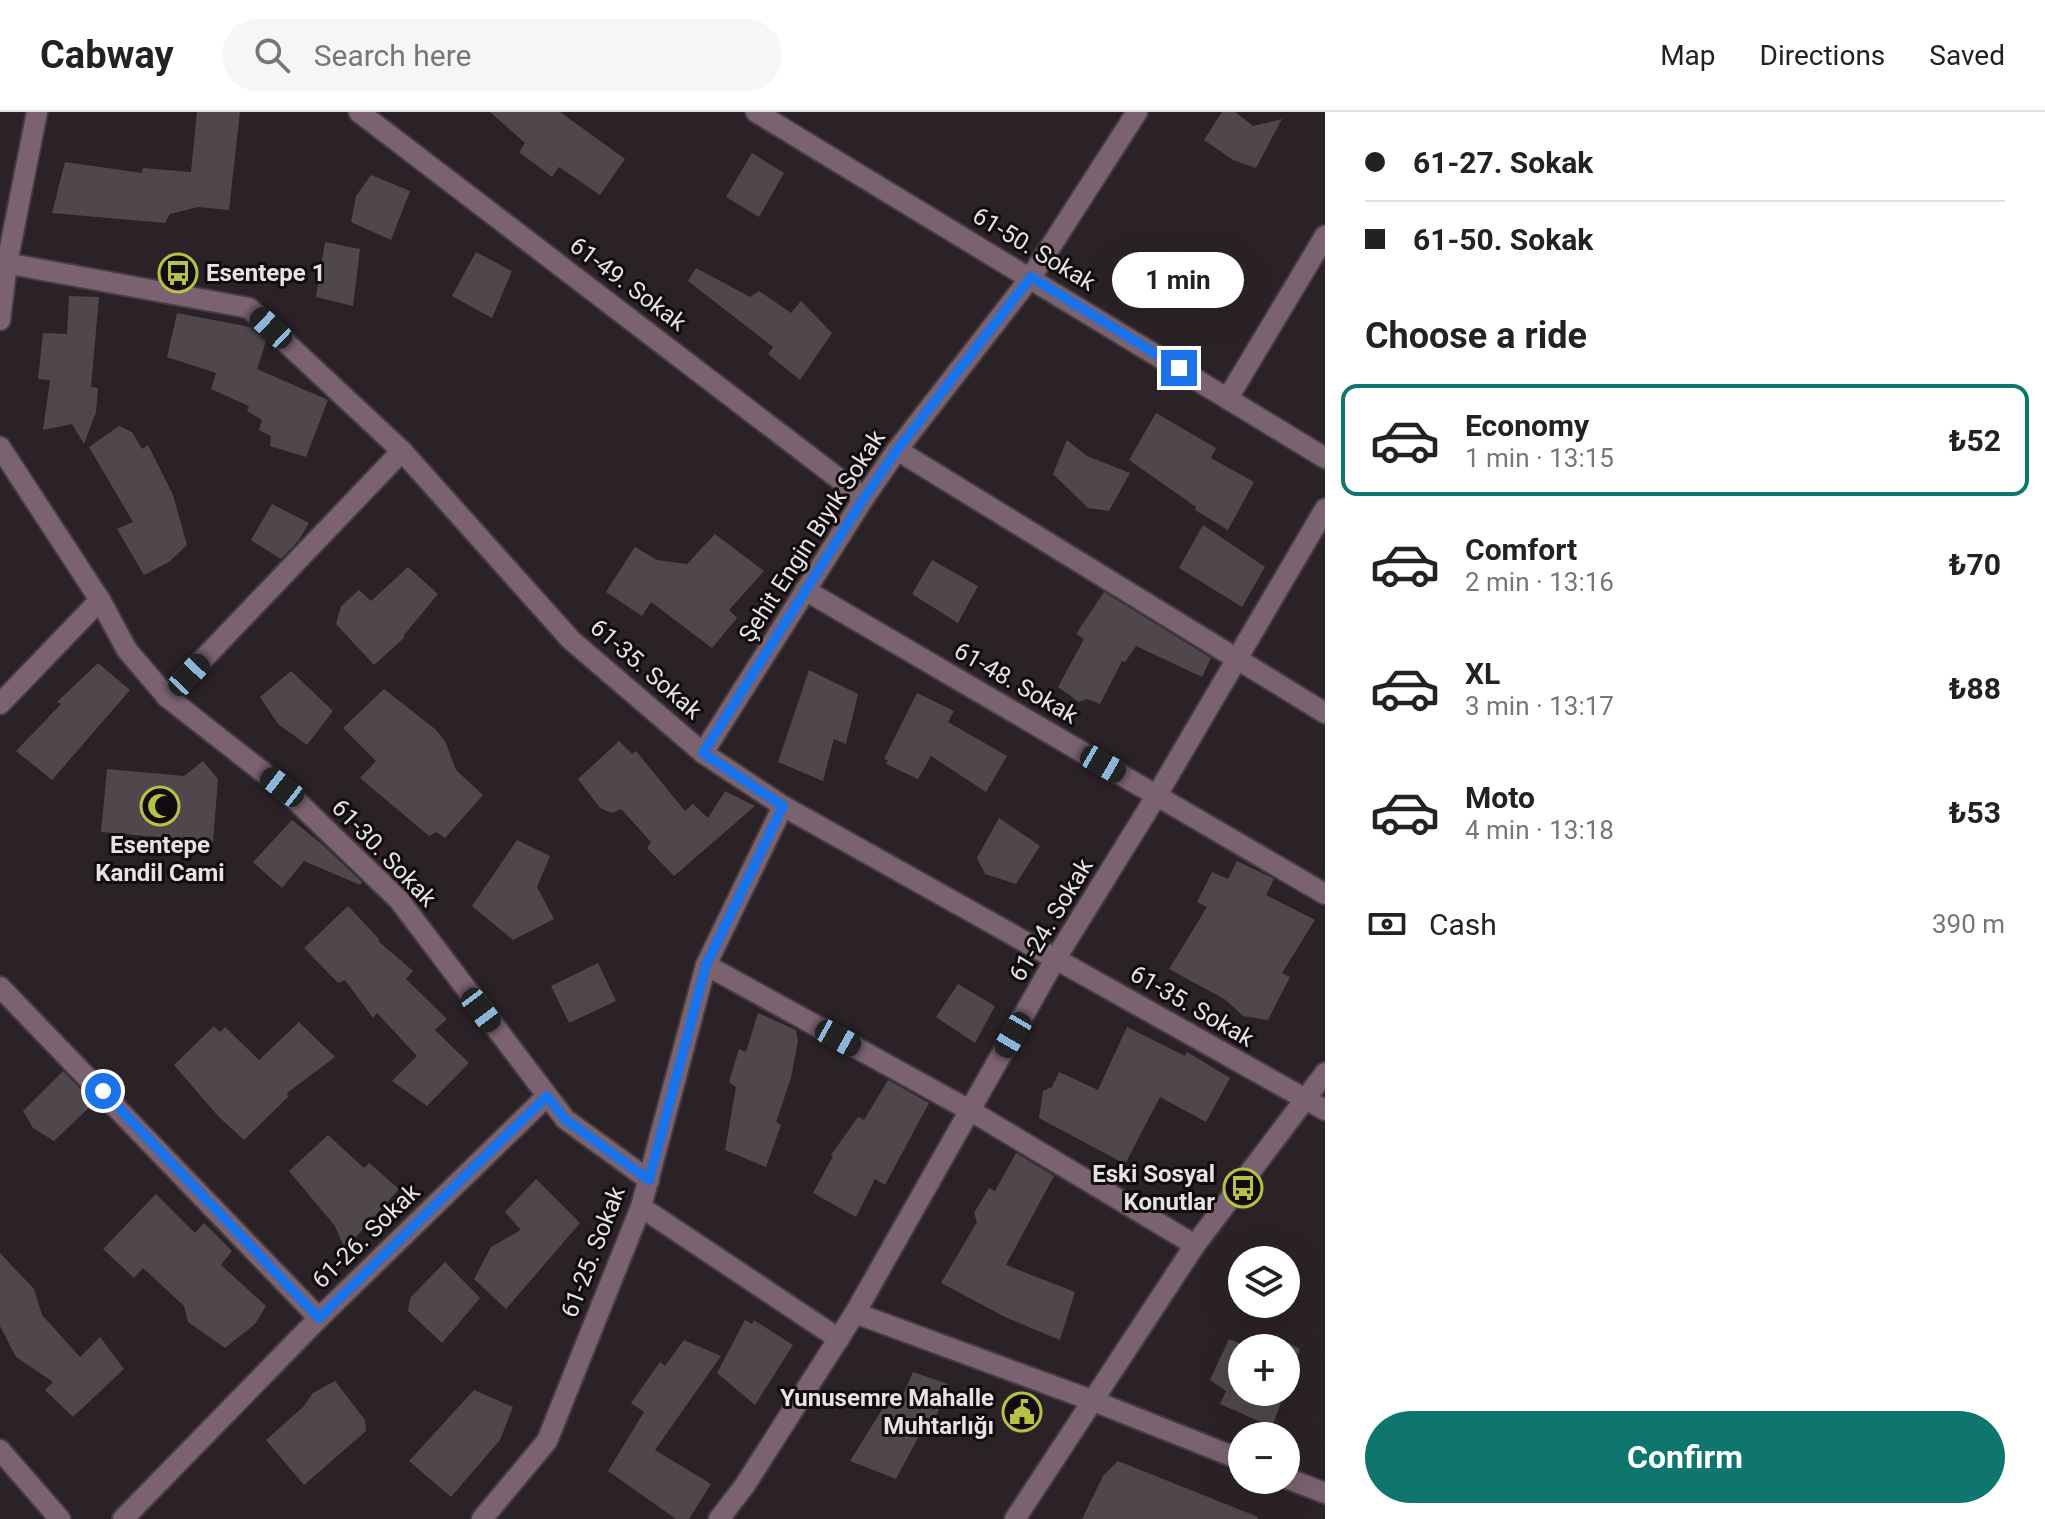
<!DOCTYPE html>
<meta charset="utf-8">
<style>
body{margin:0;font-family:Roboto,sans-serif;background:#f6f6f6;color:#222;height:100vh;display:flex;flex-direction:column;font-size:30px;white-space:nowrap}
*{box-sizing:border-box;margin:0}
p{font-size:26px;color:#767676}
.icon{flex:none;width:44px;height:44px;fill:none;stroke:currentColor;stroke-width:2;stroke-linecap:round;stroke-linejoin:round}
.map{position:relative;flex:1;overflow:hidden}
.details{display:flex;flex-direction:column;background:#fff;width:720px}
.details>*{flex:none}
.top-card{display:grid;align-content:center;height:176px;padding:0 40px;background:#fff}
.buttons{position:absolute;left:1228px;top:1134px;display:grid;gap:16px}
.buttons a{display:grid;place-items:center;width:72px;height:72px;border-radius:50%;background:#fff;box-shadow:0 8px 32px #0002;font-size:40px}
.end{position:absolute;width:36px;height:36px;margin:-18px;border:10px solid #1a73e8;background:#fff;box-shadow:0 0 0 4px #fff}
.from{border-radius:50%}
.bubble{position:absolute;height:56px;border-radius:28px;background:#fff;box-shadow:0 8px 32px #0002;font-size:26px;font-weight:700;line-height:56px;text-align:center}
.car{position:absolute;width:24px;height:48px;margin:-24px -12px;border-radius:10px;box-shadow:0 0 6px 2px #0007;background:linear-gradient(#222 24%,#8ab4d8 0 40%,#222 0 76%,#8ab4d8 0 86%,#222 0)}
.top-card b{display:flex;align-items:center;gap:28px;height:76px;font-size:30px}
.top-card b+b{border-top:2px solid #e0e0e0}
.top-card i{width:20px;height:20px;background:#222}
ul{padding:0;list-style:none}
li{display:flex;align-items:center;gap:24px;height:112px;margin:0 16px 12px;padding:0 24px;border:4px solid transparent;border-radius:16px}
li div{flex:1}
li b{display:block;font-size:30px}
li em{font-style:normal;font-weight:700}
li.on{border-color:#0f766e}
li>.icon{width:72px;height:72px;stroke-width:1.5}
h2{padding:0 40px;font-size:36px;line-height:96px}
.pay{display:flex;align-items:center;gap:20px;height:88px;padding:0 40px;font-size:30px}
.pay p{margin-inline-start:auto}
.action{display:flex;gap:16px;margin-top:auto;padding:16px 40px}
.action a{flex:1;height:92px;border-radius:48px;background:#0f766e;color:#fff;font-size:32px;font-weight:700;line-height:92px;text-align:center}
header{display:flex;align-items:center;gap:48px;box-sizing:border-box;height:112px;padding:0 40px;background:#fff;border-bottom:2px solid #e0e0e0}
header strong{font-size:38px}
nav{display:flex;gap:44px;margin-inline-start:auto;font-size:28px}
.search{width:560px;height:72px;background:#f6f6f6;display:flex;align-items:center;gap:20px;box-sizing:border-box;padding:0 28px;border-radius:44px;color:#767676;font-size:30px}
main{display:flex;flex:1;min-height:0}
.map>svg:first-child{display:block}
.building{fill:#50474c}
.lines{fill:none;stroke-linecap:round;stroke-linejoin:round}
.minor-casing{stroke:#453d42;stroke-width:24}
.minor{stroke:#7a6270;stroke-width:20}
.route{stroke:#1a73e8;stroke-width:10}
.labels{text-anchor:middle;stroke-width:6;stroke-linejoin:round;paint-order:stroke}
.street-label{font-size:24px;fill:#e7e2e5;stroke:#110d0f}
.poi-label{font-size:24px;font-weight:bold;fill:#e7e2e5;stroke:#110d0f;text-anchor:end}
</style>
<header>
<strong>Cabway</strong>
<div class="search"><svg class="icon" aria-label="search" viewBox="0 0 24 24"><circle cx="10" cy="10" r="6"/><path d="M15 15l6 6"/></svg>Search here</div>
<nav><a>Map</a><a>Directions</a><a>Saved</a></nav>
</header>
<main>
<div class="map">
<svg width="1325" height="1407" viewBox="0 0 1325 1407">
<rect width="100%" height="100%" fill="#2b2227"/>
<g class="building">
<polygon points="197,0 240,0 229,98 198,95 170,102 165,111 52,101 65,50 142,61 143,56 191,60"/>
<polygon points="490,0 560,0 625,47 600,83 559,55 552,65 519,40 525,31"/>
<polygon points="1222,0 1235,0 1253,14 1282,7 1256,56 1233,48 1204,28"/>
<polygon points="752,41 784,61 759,105 726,85"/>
<polygon points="371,63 410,79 391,128 351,110 356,84"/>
<polygon points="325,130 360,137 353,194 316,185"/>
<polygon points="476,140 512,159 492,206 452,184"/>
<polygon points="696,156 750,185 759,179 791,201 801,189 832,221 800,268 768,242 773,235 688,169"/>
<polygon points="69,184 99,185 91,275 98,276 96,300 84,332 72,312 43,318 50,268 38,267 43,221 67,222"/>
<polygon points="177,201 250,215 266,229 257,257 328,288 306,345 270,334 271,324 259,318 262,308 247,299 249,294 211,277 216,261 167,245"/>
<polygon points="1156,301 1216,336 1211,346 1254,370 1228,418 1195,398 1196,395 1129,348"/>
<polygon points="119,314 132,320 142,337 148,333 173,383 187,433 169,450 144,463 117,417 133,410 89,335"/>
<polygon points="1067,328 1087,344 1130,361 1109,399 1088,396 1053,362"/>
<polygon points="272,392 309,411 299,428 281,447 251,428"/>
<polygon points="1203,413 1265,455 1242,495 1179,456"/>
<polygon points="715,422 764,459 729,498 737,506 712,536 651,490 642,504 606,480 635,435 657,448 687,452"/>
<polygon points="932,448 978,474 958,511 912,482"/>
<polygon points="408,455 438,482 404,523 404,526 374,553 336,512 341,494 359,478 371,489"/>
<polygon points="1104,480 1211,546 1202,565 1136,534 1125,550 1122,549 1100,592 1087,587 1079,590 1058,575 1084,527 1076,522"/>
<polygon points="98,551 130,578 52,668 16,639 61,592 57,590"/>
<polygon points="809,558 858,582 846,632 834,627 823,669 778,650"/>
<polygon points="291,559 333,599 307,633 278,612 260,585"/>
<polygon points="384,577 435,617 445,629 456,658 483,683 445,726 436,720 429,724 360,666 376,649 343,616"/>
<polygon points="917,581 954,599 948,610 1007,644 986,680 931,644 918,667 886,652 888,648 884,647"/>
<polygon points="619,629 632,642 636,639 685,699 693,692 708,706 725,679 755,694 674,764 647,736 651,730 621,697 612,701 600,696 578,667"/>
<polygon points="203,649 218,667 213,730 101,720 107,657 184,664"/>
<polygon points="999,706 1040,734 1016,772 985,762 977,746"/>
<polygon points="292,708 324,734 362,770 360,773 304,749 282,776 253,750"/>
<polygon points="517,728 550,744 537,775 554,807 513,828 472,794"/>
<polygon points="1237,749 1274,767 1266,783 1315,808 1282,861 1290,865 1268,908 1243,904 1226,888 1169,857 1207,795 1197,790 1212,760 1228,767"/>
<polygon points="348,794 379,827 378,829 413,859 406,867 447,907 435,918 469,951 427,994 392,969 417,944 377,901 373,906 345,868 338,871 304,836"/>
<polygon points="598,851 616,889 569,911 551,874"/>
<polygon points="958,872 995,894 975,931 936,905"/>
<polygon points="758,901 796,918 798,929 791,966 776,1010 781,1013 766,1055 725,1038 736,975 729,970 739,937 746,940"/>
<polygon points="299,910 335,945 287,981 288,985 244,1028 218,1004 174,953 214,914 220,920 225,915 259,948"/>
<polygon points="1127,915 1185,944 1187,940 1230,966 1206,1010 1160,985 1125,1052 1039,1006 1043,979 1052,975 1059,960 1098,978"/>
<polygon points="63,959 94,991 54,1029 33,1016 23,999"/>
<polygon points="888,968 929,991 885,1073 875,1067 856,1105 813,1081 833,1044 831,1043 858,1005 864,1008"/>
<polygon points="328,1023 364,1056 369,1051 399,1077 345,1137 335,1114 289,1059"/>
<polygon points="1016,1041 1054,1064 1006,1153 1075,1180 1060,1228 1007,1206 941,1171 977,1110 974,1101 989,1076 995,1079"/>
<polygon points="536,1067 580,1111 506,1197 474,1167 491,1135 521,1118 505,1100"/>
<polygon points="156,1082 195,1121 204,1111 232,1139 221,1153 266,1194 255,1212 225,1236 188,1210 184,1194 143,1156 134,1166 103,1137"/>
<polygon points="0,1141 34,1177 42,1203 80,1245 100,1225 124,1257 73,1305 45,1278 53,1270 16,1245 0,1214"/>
<polygon points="445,1150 480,1186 442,1231 408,1199 410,1186"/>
<polygon points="745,1208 752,1212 754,1208 793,1233 755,1293 717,1261"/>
<polygon points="1251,1224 1273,1232 1280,1226 1300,1237 1286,1276 1286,1236 1242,1236 1242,1280 1285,1280 1272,1315 1220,1292 1226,1279 1210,1268 1229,1227 1246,1234"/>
<polygon points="684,1228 721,1244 655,1338 711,1372 689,1407 676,1407 608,1359 644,1300 631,1291 660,1250 665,1254"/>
<polygon points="913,1260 948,1272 930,1323 922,1318 896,1367 850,1349 888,1288 901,1288"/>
<polygon points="335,1269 365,1308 366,1319 304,1373 266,1328 303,1295 313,1281"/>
<polygon points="474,1278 513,1295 500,1328 451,1385 409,1349"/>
<polygon points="1118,1349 1258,1405 1258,1407 1082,1407 1103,1364"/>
</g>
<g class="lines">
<defs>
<g id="minor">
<polyline points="359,0 864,386"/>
<polyline points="756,0 1325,346"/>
<polyline points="0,150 249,196 402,339 571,528 703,641 783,694 1325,998"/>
<polyline points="0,208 7,151 37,0"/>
<polyline points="1228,286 1325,124"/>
<polyline points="0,335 100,488 127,538 167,585 282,675 399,788 565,1007 649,1068"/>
<polyline points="897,338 1325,601"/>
<polyline points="805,478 1325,782"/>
<polyline points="167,585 402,339"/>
<polyline points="0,592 100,488"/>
<polyline points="703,641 864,386 897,338 1031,165 1137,0"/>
<polyline points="706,853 971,999 1195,1133"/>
<polyline points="0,875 319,1206"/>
<polyline points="641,1095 839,1227"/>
<polyline points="855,1201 1091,1288 1242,1348"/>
<polyline points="0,1338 60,1407"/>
<polyline points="1286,1366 1325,1381"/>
<polyline points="123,1407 319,1206 547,984"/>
<polyline points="482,1407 547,1329 641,1095 706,853 783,694"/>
<polyline points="719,1407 745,1373 855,1201 1056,846 1157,683 1325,397"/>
<polyline points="1015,1407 1195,1133 1325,961"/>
</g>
</defs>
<use href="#minor" class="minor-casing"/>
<use href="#minor" class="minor"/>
</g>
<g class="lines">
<polyline class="route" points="103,979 319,1206 547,984 565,1007 649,1068 706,853 783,694 703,641 864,386 897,338 1031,165 1179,256"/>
</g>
<defs>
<symbol id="bus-ring" viewBox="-11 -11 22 22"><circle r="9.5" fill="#110d0f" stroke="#b9c046" stroke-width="1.5"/><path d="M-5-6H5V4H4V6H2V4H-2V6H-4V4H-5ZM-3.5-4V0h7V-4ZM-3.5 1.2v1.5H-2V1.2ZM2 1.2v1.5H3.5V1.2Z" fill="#b9c046"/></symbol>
<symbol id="mosque-ring" viewBox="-11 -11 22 22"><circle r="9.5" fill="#110d0f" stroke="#b9c046" stroke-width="1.5"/><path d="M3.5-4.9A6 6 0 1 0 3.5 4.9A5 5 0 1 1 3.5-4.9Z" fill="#b9c046"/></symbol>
<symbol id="civic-ring" viewBox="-11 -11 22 22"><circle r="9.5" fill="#110d0f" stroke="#b9c046" stroke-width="1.5"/><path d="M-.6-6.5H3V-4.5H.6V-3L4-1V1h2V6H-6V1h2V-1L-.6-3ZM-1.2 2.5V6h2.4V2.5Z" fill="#b9c046"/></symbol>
</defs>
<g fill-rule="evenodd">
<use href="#bus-ring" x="156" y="139" width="44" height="44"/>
<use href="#mosque-ring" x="138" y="672" width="44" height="44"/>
<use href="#bus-ring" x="1221" y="1054" width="44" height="44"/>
<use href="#civic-ring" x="1000" y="1278" width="44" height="44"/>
</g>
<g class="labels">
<g class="street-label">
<text transform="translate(1034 137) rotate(31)" y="8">61-50. Sokak</text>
<text transform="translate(628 172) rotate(37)" y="8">61-49. Sokak</text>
<text transform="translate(812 424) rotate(-57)" y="8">Şehit Engin Bıyık Sokak</text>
<text transform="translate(646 557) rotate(41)" y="8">61-35. Sokak</text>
<text transform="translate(1016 571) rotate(30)" y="8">61-48. Sokak</text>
<text transform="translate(384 741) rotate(46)" y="8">61-30. Sokak</text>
<text transform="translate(1051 808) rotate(-59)" y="8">61-24. Sokak</text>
<text transform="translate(1192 894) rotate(30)" y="8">61-35. Sokak</text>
<text transform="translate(366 1124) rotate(-44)" y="8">61-26. Sokak</text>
<text transform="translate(593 1140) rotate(-69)" y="8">61-25. Sokak</text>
</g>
<g class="poi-label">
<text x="206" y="169" text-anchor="start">Esentepe 1</text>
<text x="160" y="741" text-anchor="middle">Esentepe<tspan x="160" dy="28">Kandil Cami</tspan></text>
<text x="1215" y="1070">Eski Sosyal<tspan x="1215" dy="28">Konutlar</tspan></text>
<text x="994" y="1294">Yunusemre Mahalle<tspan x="994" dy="28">Muhtarlığı</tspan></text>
</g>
</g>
</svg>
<div class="buttons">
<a><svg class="icon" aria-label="layers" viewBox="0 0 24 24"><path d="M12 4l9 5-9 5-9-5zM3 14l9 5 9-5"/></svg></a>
<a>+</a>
<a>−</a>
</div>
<i class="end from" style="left:103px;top:979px"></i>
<i class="end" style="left:1179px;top:256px"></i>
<div class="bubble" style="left:1112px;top:140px;width:132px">1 min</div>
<i class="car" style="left:271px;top:216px;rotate:313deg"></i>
<i class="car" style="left:189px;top:563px;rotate:43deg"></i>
<i class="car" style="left:1103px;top:652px;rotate:120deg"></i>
<i class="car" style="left:282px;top:675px;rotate:308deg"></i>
<i class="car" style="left:481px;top:898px;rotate:143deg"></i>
<i class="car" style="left:1013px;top:923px;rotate:210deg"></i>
<i class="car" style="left:838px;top:926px;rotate:119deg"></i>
</div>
<section class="details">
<div class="top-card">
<b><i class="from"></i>61-27. Sokak</b>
<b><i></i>61-50. Sokak</b>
</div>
<h2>Choose a ride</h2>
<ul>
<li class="on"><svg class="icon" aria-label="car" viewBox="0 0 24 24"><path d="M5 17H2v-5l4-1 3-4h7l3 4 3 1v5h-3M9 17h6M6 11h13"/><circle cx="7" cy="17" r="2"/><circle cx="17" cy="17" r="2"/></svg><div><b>Economy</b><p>1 min · 13:15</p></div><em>₺52</em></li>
<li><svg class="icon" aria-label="car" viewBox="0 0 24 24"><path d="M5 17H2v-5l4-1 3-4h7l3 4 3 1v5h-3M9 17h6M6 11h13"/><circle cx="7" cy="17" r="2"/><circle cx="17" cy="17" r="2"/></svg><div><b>Comfort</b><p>2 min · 13:16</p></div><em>₺70</em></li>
<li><svg class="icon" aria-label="car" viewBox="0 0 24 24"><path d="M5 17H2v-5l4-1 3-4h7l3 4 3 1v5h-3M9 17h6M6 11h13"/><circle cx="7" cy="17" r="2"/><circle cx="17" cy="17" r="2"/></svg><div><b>XL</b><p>3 min · 13:17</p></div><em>₺88</em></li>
<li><svg class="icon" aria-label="car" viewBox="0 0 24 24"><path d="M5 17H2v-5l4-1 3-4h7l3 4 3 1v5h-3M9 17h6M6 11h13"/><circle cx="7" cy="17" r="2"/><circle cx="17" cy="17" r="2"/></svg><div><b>Moto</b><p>4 min · 13:18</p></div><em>₺53</em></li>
</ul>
<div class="pay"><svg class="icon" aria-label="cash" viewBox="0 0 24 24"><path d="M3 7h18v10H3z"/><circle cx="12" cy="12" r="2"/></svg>Cash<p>390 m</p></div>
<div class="action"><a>Confirm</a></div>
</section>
</main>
